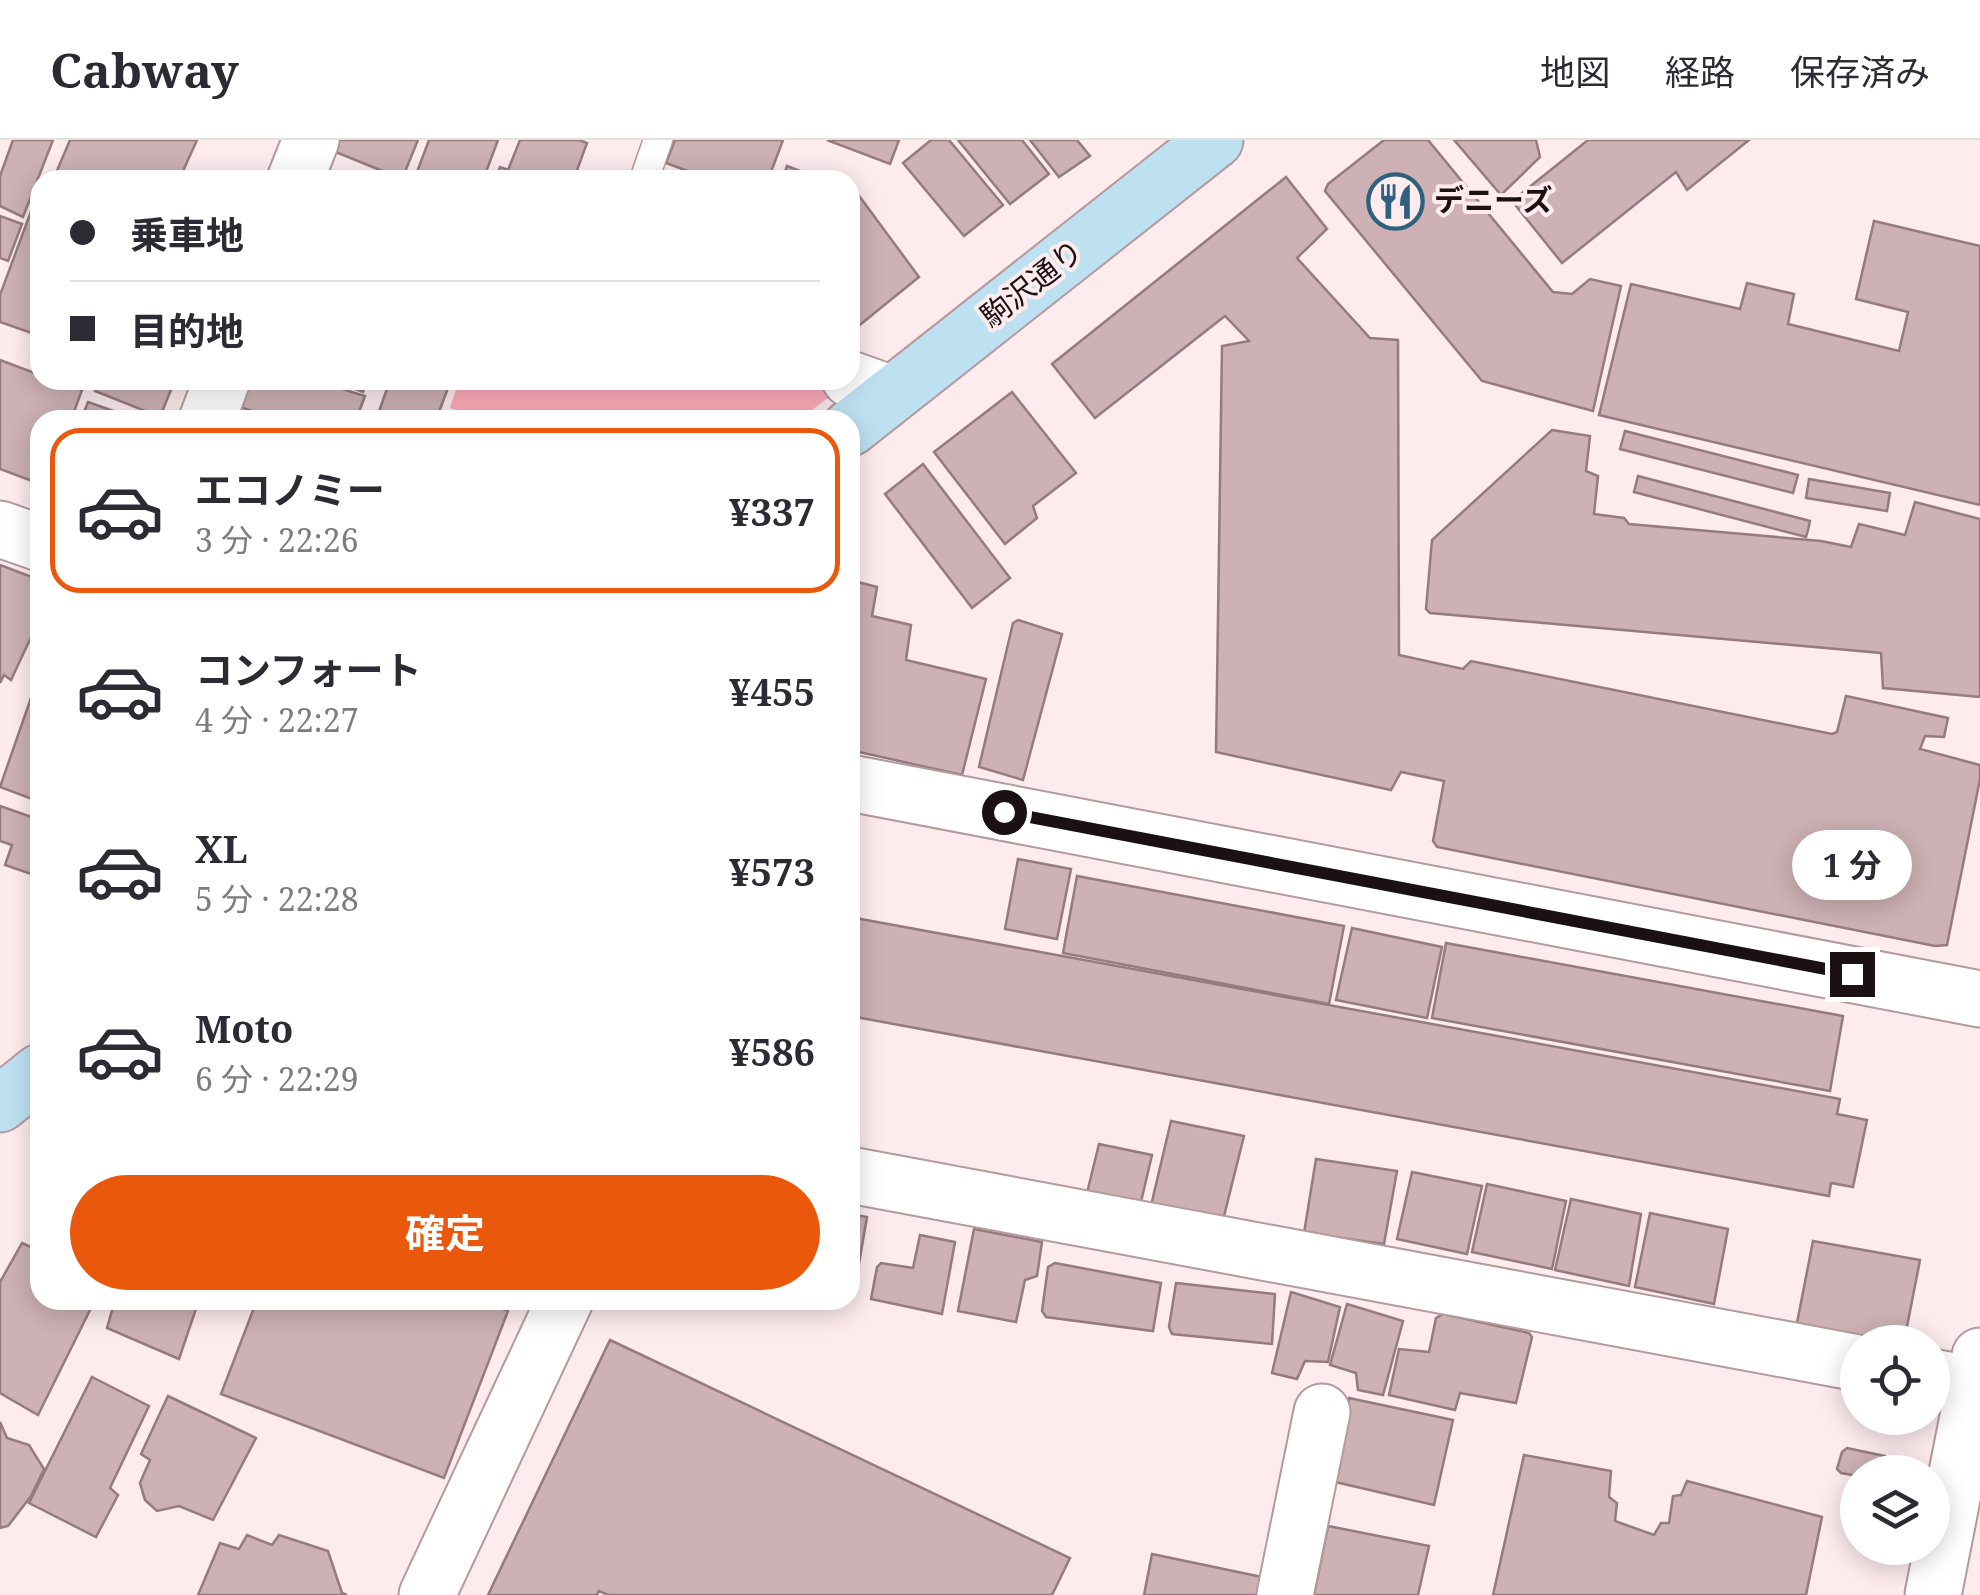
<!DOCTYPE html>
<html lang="ja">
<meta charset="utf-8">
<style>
body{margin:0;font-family:"Noto Serif","Noto Sans JP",serif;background:#f2f2f3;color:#2b2b33;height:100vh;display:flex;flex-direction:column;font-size:38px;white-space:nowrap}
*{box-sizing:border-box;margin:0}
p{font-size:32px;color:#7c7c81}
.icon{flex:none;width:55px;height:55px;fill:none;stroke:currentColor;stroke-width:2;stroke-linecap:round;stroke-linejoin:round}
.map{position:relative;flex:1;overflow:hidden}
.drawer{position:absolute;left:30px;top:270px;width:830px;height:900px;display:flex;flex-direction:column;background:#fff;border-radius:30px;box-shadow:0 5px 25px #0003}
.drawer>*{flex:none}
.hud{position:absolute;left:30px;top:30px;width:830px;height:220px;border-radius:30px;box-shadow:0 5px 25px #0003;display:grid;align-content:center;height:220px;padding:0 40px;background:#fff}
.buttons{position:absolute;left:1840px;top:1185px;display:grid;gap:20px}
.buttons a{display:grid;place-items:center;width:110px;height:110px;border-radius:50%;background:#fff;box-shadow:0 5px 25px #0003;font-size:50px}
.end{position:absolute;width:45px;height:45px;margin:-22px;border:12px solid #1b1113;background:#fff;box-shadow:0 0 0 5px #fff}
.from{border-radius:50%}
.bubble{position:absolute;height:70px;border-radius:35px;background:#fff;box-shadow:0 5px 25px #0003;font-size:32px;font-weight:700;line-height:70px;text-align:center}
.hud b{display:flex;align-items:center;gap:35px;height:95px;font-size:38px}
.hud b+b{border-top:2px solid #e1e1e2}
.hud i{width:25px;height:25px;background:#2b2b33}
ul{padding:18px 0 0;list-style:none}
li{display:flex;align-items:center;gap:30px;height:165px;margin:0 20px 15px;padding:0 20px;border:5px solid transparent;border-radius:30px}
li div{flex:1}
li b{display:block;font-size:38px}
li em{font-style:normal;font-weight:700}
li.on{border-color:#ea580c}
li>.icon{width:90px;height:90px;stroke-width:1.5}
.action{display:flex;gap:20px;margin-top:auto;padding:20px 40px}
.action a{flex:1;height:115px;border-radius:60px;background:#ea580c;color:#fff;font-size:40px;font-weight:700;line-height:115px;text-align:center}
header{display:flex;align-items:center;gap:60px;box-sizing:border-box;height:140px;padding:0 50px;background:#fff;border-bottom:2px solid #e1e1e2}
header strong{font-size:48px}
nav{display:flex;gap:55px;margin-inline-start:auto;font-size:35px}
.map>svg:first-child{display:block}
.green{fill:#ffabb9}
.building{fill:#cdb1b4;stroke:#957b7f;stroke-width:2.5}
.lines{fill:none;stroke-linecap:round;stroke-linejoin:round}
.service-casing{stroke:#b4999d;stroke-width:31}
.minor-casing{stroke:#b4999d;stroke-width:59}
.tertiary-casing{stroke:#b4999d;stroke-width:59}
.secondary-casing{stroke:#b4999d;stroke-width:59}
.service{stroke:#fff;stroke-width:28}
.minor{stroke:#fff;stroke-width:55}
.tertiary{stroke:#fff;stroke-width:55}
.secondary{stroke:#bee1f2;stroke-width:55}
.route{stroke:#1b1113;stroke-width:12}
.labels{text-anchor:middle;stroke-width:8;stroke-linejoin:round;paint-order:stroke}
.poi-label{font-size:30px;font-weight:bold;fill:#1b1113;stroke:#fdebed;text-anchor:start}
.street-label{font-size:30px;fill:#1b1113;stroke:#fdebed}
</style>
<header>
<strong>Cabway</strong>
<nav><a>地図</a><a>経路</a><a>保存済み</a></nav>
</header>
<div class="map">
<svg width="1980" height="1455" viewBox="0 0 1980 1455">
<rect width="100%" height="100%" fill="#fdebed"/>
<polygon class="green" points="459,240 794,240 833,254 799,280 484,280 450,268"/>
<g class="building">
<polygon points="13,0 53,0 23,77 0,66 0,36"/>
<polygon points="70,0 197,0 179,40 53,40"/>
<polygon points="323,0 418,0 402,39 321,6"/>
<polygon points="429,0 498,0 483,40 414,40"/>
<polygon points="520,0 579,0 587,3 576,33 593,40 495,40 500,27 508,30"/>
<polygon points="675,0 783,0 768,40 699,40 701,36 666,23"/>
<polygon points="827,0 899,0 890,24"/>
<polygon points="931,0 949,0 1003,65 964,96 903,23"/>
<polygon points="958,0 1022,0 1049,34 1010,64"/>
<polygon points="1030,0 1077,0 1090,16 1059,37"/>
<polygon points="1384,0 1428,0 1553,152 1572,154 1590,139 1621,146 1593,271 1482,241 1325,51 1328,44"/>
<polygon points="1454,0 1536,0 1540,17 1501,55"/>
<polygon points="1588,0 1749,0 1687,50 1676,32 1562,123 1512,61"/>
<polygon points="787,26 823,40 782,40"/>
<polygon points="1286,37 1327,89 1297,118 1370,198 1398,200 1399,515 1463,529 1471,521 1832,594 1837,592 1846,556 1948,578 1944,597 1925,596 1920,609 1980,625 1980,639 1947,805 1935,806 1437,707 1433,701 1444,641 1401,632 1391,650 1216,612 1222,206 1249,201 1225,176 1095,278 1052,224"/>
<polygon points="850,50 857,53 919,137 850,193"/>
<polygon points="33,66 40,68 40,196 0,182 0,155"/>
<polygon points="0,76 22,84 8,121 0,118"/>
<polygon points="1874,81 1980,106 1980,365 1599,275 1631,144 1740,169 1747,143 1794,154 1788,184 1899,211 1908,172 1856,159"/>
<polygon points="0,220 40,235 40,240 54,240 82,250 71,280 40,280 40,344 0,329"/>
<polygon points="99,240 175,240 160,277 95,251"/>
<polygon points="250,240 313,240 365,256 356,280 280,280 240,267"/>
<polygon points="331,240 368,240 363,252"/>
<polygon points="390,240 451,240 439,272 461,280 376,280"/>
<polygon points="1012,252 1076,333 1033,366 1037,378 1005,404 934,312"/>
<polygon points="88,262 139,280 81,280"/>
<polygon points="1552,290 1590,296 1586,331 1598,336 1594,374 1624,378 1629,384 1821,401 1851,407 1859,384 1905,395 1915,362 1980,379 1980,557 1883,548 1881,513 1430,473 1426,469 1432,400"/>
<polygon points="1625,291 1798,335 1793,353 1620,309"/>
<polygon points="923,324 1010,438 972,468 885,354"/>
<polygon points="1638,336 1810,381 1808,390 1806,397 1634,352"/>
<polygon points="1809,339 1890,353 1887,371 1806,358"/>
<polygon points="0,425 40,440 40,478 11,540 4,535 0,543"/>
<polygon points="850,440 877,447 872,476 911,485 906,520 986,539 962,635 850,610"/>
<polygon points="1018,480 1062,494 1023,640 979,627 1013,483"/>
<polygon points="40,532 40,662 0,647"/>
<polygon points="0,666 40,680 40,737 5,725 12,705 0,701"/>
<polygon points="1018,719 1071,729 1057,799 1005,789"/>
<polygon points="1077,736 1344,786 1329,864 1063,813"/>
<polygon points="850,777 1840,959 1837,974 1867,980 1853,1047 1831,1043 1829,1056 850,876"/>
<polygon points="1352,788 1442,807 1427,878 1336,860"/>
<polygon points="1446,803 1843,876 1830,951 1432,878"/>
<polygon points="1171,981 1244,996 1223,1080 1150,1070"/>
<polygon points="1099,1004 1152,1015 1140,1066 1087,1053"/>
<polygon points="1316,1019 1397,1031 1384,1104 1304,1093"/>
<polygon points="1412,1032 1482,1046 1467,1114 1397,1099"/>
<polygon points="1487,1044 1566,1061 1552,1129 1472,1112"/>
<polygon points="1571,1059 1641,1074 1629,1146 1555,1130"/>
<polygon points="1650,1073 1728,1089 1714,1164 1635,1147"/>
<polygon points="850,1074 867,1077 855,1147 850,1146"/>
<polygon points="974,1089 1042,1102 1037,1136 1025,1140 1016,1182 958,1171"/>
<polygon points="920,1095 955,1102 942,1174 871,1159 877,1127 881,1123 913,1128"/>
<polygon points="1813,1101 1920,1120 1904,1202 1871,1202 1796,1188"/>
<polygon points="22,1103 40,1111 40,1160 95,1160 38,1275 0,1253 0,1142"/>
<polygon points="1055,1123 1161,1143 1153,1191 1046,1177 1042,1171 1048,1127"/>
<polygon points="1176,1143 1275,1154 1272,1204 1172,1194 1169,1187"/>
<polygon points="1291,1152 1340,1167 1328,1222 1305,1221 1297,1239 1272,1233"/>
<polygon points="115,1160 199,1160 179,1219 107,1188"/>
<polygon points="257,1160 479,1160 508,1171 444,1338 221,1254"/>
<polygon points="1347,1164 1403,1181 1383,1255 1358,1250 1356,1233 1330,1225"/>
<polygon points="1443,1174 1529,1193 1532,1197 1516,1263 1460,1253 1455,1270 1389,1255 1399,1209 1429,1212 1436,1178"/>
<polygon points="610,1200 1070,1418 1052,1455 608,1455 599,1451 597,1455 488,1455"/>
<polygon points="92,1237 149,1266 110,1348 118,1355 96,1397 29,1363"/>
<polygon points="168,1256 256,1298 213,1380 179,1366 157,1371 145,1360 140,1343 150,1320 141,1314"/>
<polygon points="1349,1258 1453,1280 1434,1365 1331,1341"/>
<polygon points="0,1282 7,1298 29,1305 44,1329 31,1356 8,1386 0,1388"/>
<polygon points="1847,1308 1885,1316 1889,1323 1886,1332 1858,1332 1858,1336 1841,1333 1837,1329 1842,1312"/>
<polygon points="1524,1315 1611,1331 1609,1357 1617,1363 1615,1381 1654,1395 1661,1383 1669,1383 1673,1356 1681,1355 1687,1341 1822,1377 1806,1455 1493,1455"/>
<polygon points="1328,1386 1429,1406 1418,1455 1314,1455"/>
<polygon points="247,1395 272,1405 279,1395 328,1411 342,1453 347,1455 198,1455 220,1403 239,1409"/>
<polygon points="1152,1414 1262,1437 1259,1455 1144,1455"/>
</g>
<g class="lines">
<defs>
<polyline id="service" points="644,40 658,0"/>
<g id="minor">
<polyline points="295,40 311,0"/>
<polyline points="850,239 892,254"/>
<polyline points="207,280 222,240"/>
<polyline points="0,389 40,403"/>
<polyline points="850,643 1980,859"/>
<polyline points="850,1035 1858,1223"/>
<polyline points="1932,1237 1975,1245"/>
<polyline points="427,1455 565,1160"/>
<polyline points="1285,1455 1322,1272"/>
</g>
<polyline id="tertiary" points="1933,1455 1980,1216"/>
<g id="secondary">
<polyline points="850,288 1215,0"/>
<polyline points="0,964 40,932"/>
</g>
</defs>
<use href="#service" class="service-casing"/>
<use href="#minor" class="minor-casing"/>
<use href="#tertiary" class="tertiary-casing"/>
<use href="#secondary" class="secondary-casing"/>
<use href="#service" class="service"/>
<use href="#minor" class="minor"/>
<use href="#tertiary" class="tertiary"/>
<use href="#secondary" class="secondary"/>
</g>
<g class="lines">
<polyline class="route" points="1004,672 1852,834"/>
</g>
<defs>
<symbol id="restaurant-ring" viewBox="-11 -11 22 22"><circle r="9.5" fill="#fdebed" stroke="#2e617e" stroke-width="1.5"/><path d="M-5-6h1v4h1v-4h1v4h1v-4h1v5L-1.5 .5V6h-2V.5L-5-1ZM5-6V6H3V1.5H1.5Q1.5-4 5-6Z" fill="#2e617e"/></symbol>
</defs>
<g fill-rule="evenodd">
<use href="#restaurant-ring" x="1364" y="30" width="63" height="63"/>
</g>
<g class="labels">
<g class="poi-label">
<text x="1434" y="71">デニーズ</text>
</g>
<g class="street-label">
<text transform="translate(1032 144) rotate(-38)" y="10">駒沢通り</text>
</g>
</g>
</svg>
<div class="buttons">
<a><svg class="icon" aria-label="locate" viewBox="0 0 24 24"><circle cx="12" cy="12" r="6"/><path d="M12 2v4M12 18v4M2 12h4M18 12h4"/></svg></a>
<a><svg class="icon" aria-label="layers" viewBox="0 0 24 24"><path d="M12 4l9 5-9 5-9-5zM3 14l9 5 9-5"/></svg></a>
</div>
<i class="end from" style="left:1004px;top:672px"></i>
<i class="end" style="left:1852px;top:834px"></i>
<div class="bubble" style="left:1792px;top:690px;width:120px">1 分</div>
<div class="hud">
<b><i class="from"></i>乗車地</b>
<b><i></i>目的地</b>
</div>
<section class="drawer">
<ul>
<li class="on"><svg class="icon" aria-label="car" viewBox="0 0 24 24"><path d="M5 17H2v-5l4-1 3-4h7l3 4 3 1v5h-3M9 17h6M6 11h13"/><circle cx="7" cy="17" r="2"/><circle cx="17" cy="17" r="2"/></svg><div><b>エコノミー</b><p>3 分 · 22:26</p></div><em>¥337</em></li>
<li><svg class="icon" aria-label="car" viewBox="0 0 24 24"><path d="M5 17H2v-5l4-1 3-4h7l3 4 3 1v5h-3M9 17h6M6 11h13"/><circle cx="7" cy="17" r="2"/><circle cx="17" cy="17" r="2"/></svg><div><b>コンフォート</b><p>4 分 · 22:27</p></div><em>¥455</em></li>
<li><svg class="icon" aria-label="car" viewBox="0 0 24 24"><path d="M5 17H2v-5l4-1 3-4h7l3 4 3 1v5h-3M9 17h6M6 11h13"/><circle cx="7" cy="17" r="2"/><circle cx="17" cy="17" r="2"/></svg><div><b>XL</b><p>5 分 · 22:28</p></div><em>¥573</em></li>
<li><svg class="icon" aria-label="car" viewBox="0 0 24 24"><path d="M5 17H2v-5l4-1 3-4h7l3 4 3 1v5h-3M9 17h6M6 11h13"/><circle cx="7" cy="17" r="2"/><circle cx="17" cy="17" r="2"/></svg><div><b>Moto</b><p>6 分 · 22:29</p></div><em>¥586</em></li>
</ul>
<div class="action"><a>確定</a></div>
</section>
</div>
